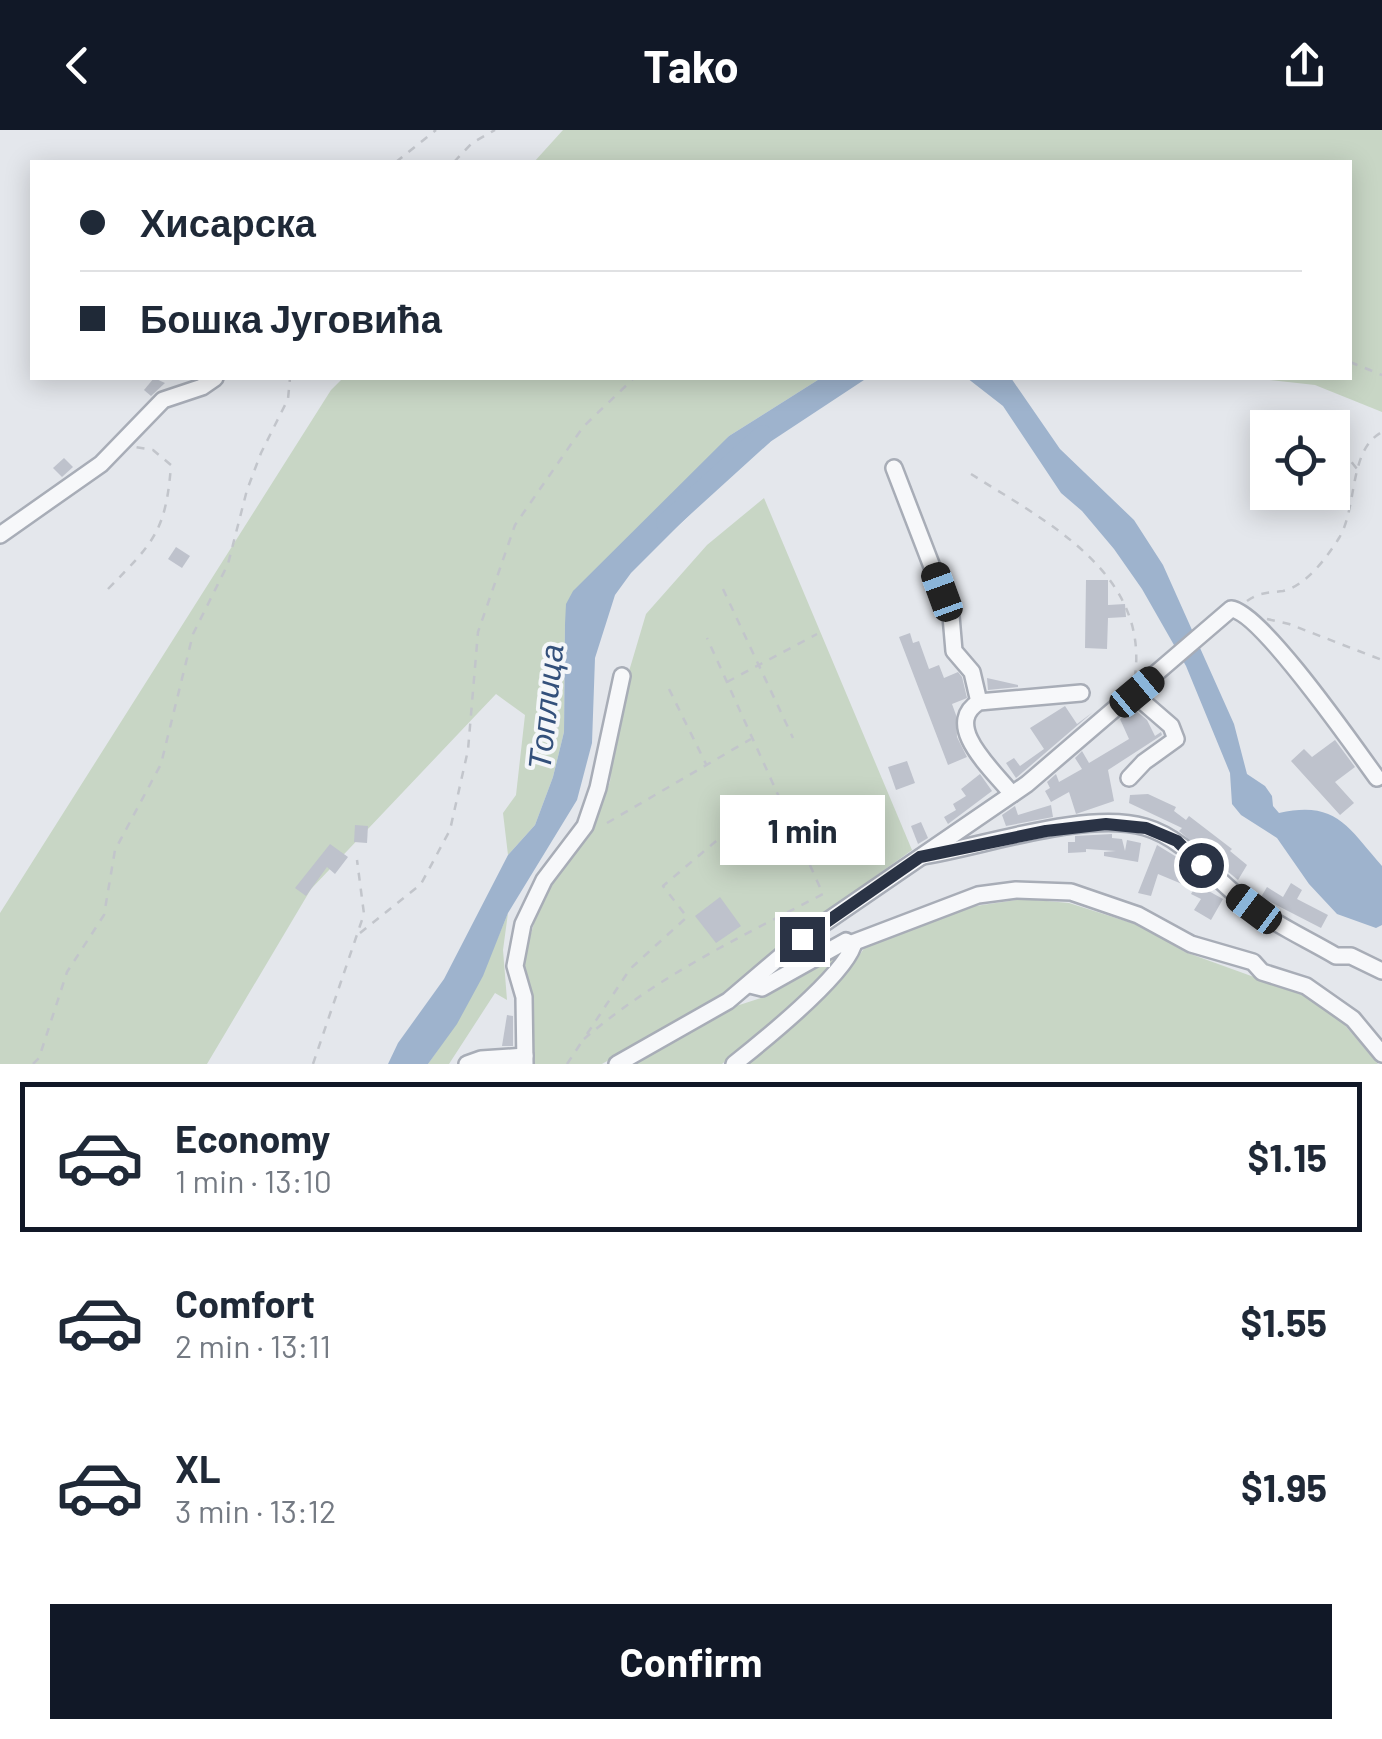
<!DOCTYPE html>
<meta charset="utf-8">
<style>
body{margin:0;font-family:Barlow,sans-serif;background:#f6f6f7;color:#1f2937;height:100vh;display:flex;flex-direction:column;font-size:38px;white-space:nowrap}
*{box-sizing:border-box;margin:0}
p{font-size:32px;color:#747a83}
.icon{flex:none;width:55px;height:55px;fill:none;stroke:currentColor;stroke-width:2;stroke-linecap:round;stroke-linejoin:round}
.map{position:relative;height:934px;overflow:hidden}
.panel{display:flex;flex-direction:column;background:#fff;flex:1}
.panel>*{flex:none}
.top-card{position:absolute;left:30px;top:30px;width:1322px;height:220px;border-radius:0px;box-shadow:0 5px 25px #0003;display:grid;align-content:center;height:220px;padding:0 50px;background:#fff}
.tools{position:absolute;left:1250px;top:280px;display:grid;gap:20px}
.tools a{display:grid;place-items:center;width:100px;height:100px;border-radius:0px;background:#fff;box-shadow:0 5px 25px #0003;font-size:50px}
.end{position:absolute;width:45px;height:45px;margin:-22px;border:12px solid #2a3345;background:#fff;box-shadow:0 0 0 5px #fff}
.from{border-radius:50%}
.bubble{position:absolute;height:70px;border-radius:0px;background:#fff;box-shadow:0 5px 25px #0003;font-size:32px;font-weight:700;line-height:70px;text-align:center}
.car{position:absolute;width:30px;height:60px;margin:-30px -15px;border-radius:12px;box-shadow:0 0 8px 2px #0007;background:linear-gradient(#222 24%,#8ab4d8 0 40%,#222 0 76%,#8ab4d8 0 86%,#222 0)}
.top-card b{display:flex;align-items:center;gap:35px;height:95px;font-size:38px}
.top-card b+b{border-top:2px solid #e0e1e3}
.top-card i{width:25px;height:25px;background:#1f2937}
ul{padding:18px 0 0;list-style:none}
li{display:flex;align-items:center;gap:30px;height:150px;margin:0 20px 15px;padding:0 30px;border:5px solid transparent;border-radius:0px}
li div{flex:1}
li b{display:block;font-size:38px}
li em{font-style:normal;font-weight:700}
li.selected{border-color:#111827}
li>.icon{width:90px;height:90px;stroke-width:1.5}
.cta{display:flex;gap:20px;margin-top:auto;padding:20px 50px}
.cta a{flex:1;height:115px;border-radius:0px;background:#111827;color:#fff;font-size:40px;font-weight:700;line-height:115px;text-align:center}
header{display:flex;justify-content:space-between;align-items:center;height:130px;padding:0 50px;background:#111827;color:#fff;font-size:45px;font-weight:700}
.map>svg:first-child{display:block}
.green{fill:#c8d6c5}
.water{fill:#9eb3cd;fill-rule:evenodd}
.lines{fill:none;stroke-linecap:round;stroke-linejoin:round}
.river{stroke:#9eb3cd;stroke-width:20}
.building{fill:#bec2cc}
.minor-casing{stroke:#a8adb7;stroke-width:20}
.path{stroke:#c2c5cb;stroke-width:2.5;stroke-dasharray:8 8;stroke-linecap:butt}
.minor{stroke:#f7f8fa;stroke-width:15}
.route{stroke:#2a3345;stroke-width:12}
.labels{text-anchor:middle;stroke-width:8;stroke-linejoin:round;paint-order:stroke}
.water-label{font-size:32px;font-style:italic;fill:#33507b;stroke:#f4f6f9}
</style>
<header><svg class="icon" aria-label="back" viewBox="0 0 24 24"><path d="M15 5l-7 7 7 7"/></svg>Tako<svg class="icon" aria-label="share" viewBox="0 0 24 24"><path d="M12 15V3M7 8l5-5 5 5M5 13v7h14v-7"/></svg></header>
<div class="map">
<svg width="1382" height="934" viewBox="0 0 1382 934">
<rect width="100%" height="100%" fill="#e4e7ec"/>
<g class="green">
<polygon points="563,0 1382,0 1382,282 1315,255 1253,248 1350,248 1350,32 534,32"/>
<polygon points="343,248 821,248 729,306 565,494 564,602 553,647 535,695 508,725 503,683 516,665 525,585 496,564 311,759 207,934 0,934 0,783 331,260"/>
<polygon points="764,368 912,720 799,801 725,863 602,934 528,934 528,877 523,831 535,790 558,742 592,697 610,652 616,585 646,484 707,415"/>
<polygon points="1024,769 1069,773 1141,796 1185,822 1307,866 1343,893 1378,934 747,934 848,842 865,817 962,778"/>
<path d="M 508,783 L 503,820 L 507,870 L 495,863 L 449,934 L 428,934 C 463,886 486,838 508,783 Z"/>
<polygon points="837,827 807,860 722,934 630,934 730,878 767,866"/>
</g>
<g class="water">
<path d="M 821,248 L 867,248 L 747,327 L 631,443 L 615,465 L 595,528 L 592,613 L 577,670 L 508,783 L 483,846 L 457,894 L 428,934 L 388,934 L 398,913 L 444,849 L 508,725 L 535,695 L 553,647 L 564,602 L 565,494 L 566,474 L 573,461 L 729,306 ZM 739,321 L 742,324 L 683,383 L 684,377 L 712,341 Z"/>
<path d="M 967,248 L 1011,248 L 1060,319 L 1134,390 L 1163,435 L 1234,594 L 1247,644 L 1265,656 L 1272,666 L 1273,676 L 1279,683 C 1336,670 1348,697 1382,736 L 1382,795 L 1376,798 L 1337,784 L 1309,754 L 1277,708 L 1241,685 L 1232,674 L 1230,643 L 1186,536 L 1142,459 L 1114,419 L 1082,381 L 1061,363 L 1003,276 Z"/>
</g>
<g class="lines">
<polyline class="river" points="666,393 763,305"/>
</g>
<g class="building">
<polygon points="154,248 165,253 151,266 144,260"/>
<polygon points="64,328 73,337 62,347 53,338"/>
<polygon points="176,417 190,426 182,438 168,429"/>
<polygon points="1086,450 1108,450 1108,475 1125,474 1126,487 1108,488 1107,519 1085,518"/>
<polygon points="910,503 913,513 919,511 929,539 939,535 944,548 958,542 962,547 967,568 952,574 956,585 957,607 967,627 948,635 899,507"/>
<polygon points="987,548 1018,555 1018,557 988,560"/>
<polygon points="1065,576 1077,594 1093,582 1016,648 1006,633 1014,628 1020,636 1044,619 1030,598"/>
<polygon points="1134,579 1147,590 1155,606 1161,602 1162,605 1108,640 1114,671 1076,684 1069,662 1051,672 1045,661 1050,658 1047,652 1056,644 1059,652 1082,639 1075,628 1082,621 1089,633 1129,609 1120,589"/>
<polygon points="1335,610 1355,637 1335,652 1354,673 1340,685 1291,631 1304,619 1312,627"/>
<polygon points="907,631 915,653 896,660 888,637"/>
<polygon points="980,644 992,661 948,694 944,687 956,680 953,674 966,666 961,659"/>
<polygon points="1148,664 1176,677 1174,681 1186,690 1189,686 1232,719 1230,721 1247,735 1238,750 1179,701 1182,698 1129,673 1130,665"/>
<polygon points="1051,675 1053,687 1006,696 1002,685 1015,676 1018,685"/>
<polygon points="921,692 928,708 918,714 911,696"/>
<polygon points="355,695 368,696 367,713 354,712"/>
<polygon points="1112,704 1112,708 1122,709 1125,721 1127,710 1141,713 1138,732 1104,726 1104,722 1116,721 1086,719 1086,722 1068,723 1068,712 1075,712 1075,706"/>
<polygon points="330,714 348,727 335,744 327,737 306,766 295,758"/>
<polygon points="1157,715 1180,729 1208,754 1205,759 1223,769 1211,790 1194,780 1201,769 1191,764 1194,759 1158,744 1151,766 1138,763"/>
<polygon points="1291,753 1302,760 1297,769 1328,785 1321,798 1261,767 1267,757 1283,767"/>
<polygon points="720,767 741,796 716,813 695,786"/>
<polygon points="507,885 513,886 513,916 502,916"/>
</g>
<g class="lines">
<defs>
<g id="minor">
<polyline points="894,338 951,486 954,521 972,542 979,572"/>
<polyline points="0,405 101,334 163,270 202,257 215,248"/>
<polyline points="1129,648 1144,632 1176,609 1171,596 1134,564"/>
<path d="M 1012,664 C 994,641 941,595 979,572 L 1081,563"/>
<path d="M 923,726 C 985,716 1086,680 1145,697 C 1187,709 1214,750 1249,775 C 1276,795 1307,809 1336,826 L 1351,826 L 1382,841"/>
<polyline points="852,813 978,765 1016,760 1071,762 1138,785 1191,814 1253,832 1262,842 1306,856 1353,889 1382,924"/>
<polyline points="467,934 481,929 525,926"/>
<polyline points="525,934 524,867 515,836 523,794 544,750 585,696 598,658 622,546"/>
<path d="M 617,934 L 728,871 L 801,809 L 1027,654 L 1231,479 C 1261,482 1355,618 1377,648"/>
<path d="M 734,934 C 763,911 842,847 853,816 L 846,811 L 762,858 L 750,855"/>
</g>
</defs>
<use href="#minor" class="minor-casing"/>
<g class="path">
<polyline points="396,32 436,0"/>
<polyline points="454,32 472,13 495,0"/>
<polyline points="1350,232 1382,245"/>
<polyline points="1317,288 1325,298"/>
<polyline points="1332,307 1357,339"/>
<path d="M 971,344 C 1045,391 1149,442 1135,546"/>
<path d="M 108,459 C 153,413 166,402 171,335 L 153,320 L 135,317"/>
<polyline points="723,459 793,608"/>
<path d="M 1247,471 C 1259,462 1269,463 1283,461 C 1306,456 1328,426 1339,408 C 1358,377 1348,320 1382,302"/>
<polyline points="1267,489 1289,494 1382,530"/>
<polyline points="727,552 817,504"/>
<polyline points="669,559 706,634"/>
<polyline points="607,693 751,609"/>
<polyline points="360,803 421,754 450,700 468,620 478,502 515,395 583,297 634,248"/>
<polyline points="587,904 630,839 687,787 663,756 722,706"/>
<path d="M 584,909 C 656,847 740,807 823,764 L 707,508"/>
<polyline points="33,934 39,928 67,842 104,785 115,720 161,634 193,504 228,434 247,360 261,323 288,269 290,248"/>
<polyline points="313,934 364,784 357,730"/>
<polyline points="567,934 583,910"/>
</g>
<use href="#minor" class="minor"/>
</g>
<g class="lines">
<polyline class="route" points="802,809 920,727 1046,701 1106,694 1146,698 1177,711 1201,735"/>
</g>
<g class="labels">
<g class="water-label">
<text transform="translate(546 577) rotate(-84)" y="11">Топлица</text>
</g>
</g>
</svg>
<div class="tools">
<a><svg class="icon" aria-label="locate" viewBox="0 0 24 24"><circle cx="12" cy="12" r="6"/><path d="M12 2v4M12 18v4M2 12h4M18 12h4"/></svg></a>
</div>
<i class="end from" style="left:1201px;top:735px"></i>
<i class="end" style="left:802px;top:809px"></i>
<div class="bubble" style="left:720px;top:665px;width:165px">1 min</div>
<i class="car" style="left:942px;top:462px;rotate:340deg"></i>
<i class="car" style="left:1137px;top:562px;rotate:50deg"></i>
<i class="car" style="left:1254px;top:779px;rotate:307deg"></i>
<div class="top-card">
<b><i class="from"></i>Хисарска</b>
<b><i></i>Бошка Југовића</b>
</div>
</div>
<section class="panel">
<ul>
<li class="selected"><svg class="icon" aria-label="car" viewBox="0 0 24 24"><path d="M5 17H2v-5l4-1 3-4h7l3 4 3 1v5h-3M9 17h6M6 11h13"/><circle cx="7" cy="17" r="2"/><circle cx="17" cy="17" r="2"/></svg><div><b>Economy</b><p>1 min · 13:10</p></div><em>$1.15</em></li>
<li><svg class="icon" aria-label="car" viewBox="0 0 24 24"><path d="M5 17H2v-5l4-1 3-4h7l3 4 3 1v5h-3M9 17h6M6 11h13"/><circle cx="7" cy="17" r="2"/><circle cx="17" cy="17" r="2"/></svg><div><b>Comfort</b><p>2 min · 13:11</p></div><em>$1.55</em></li>
<li><svg class="icon" aria-label="car" viewBox="0 0 24 24"><path d="M5 17H2v-5l4-1 3-4h7l3 4 3 1v5h-3M9 17h6M6 11h13"/><circle cx="7" cy="17" r="2"/><circle cx="17" cy="17" r="2"/></svg><div><b>XL</b><p>3 min · 13:12</p></div><em>$1.95</em></li>
</ul>
<div class="cta"><a>Confirm</a></div>
</section>
